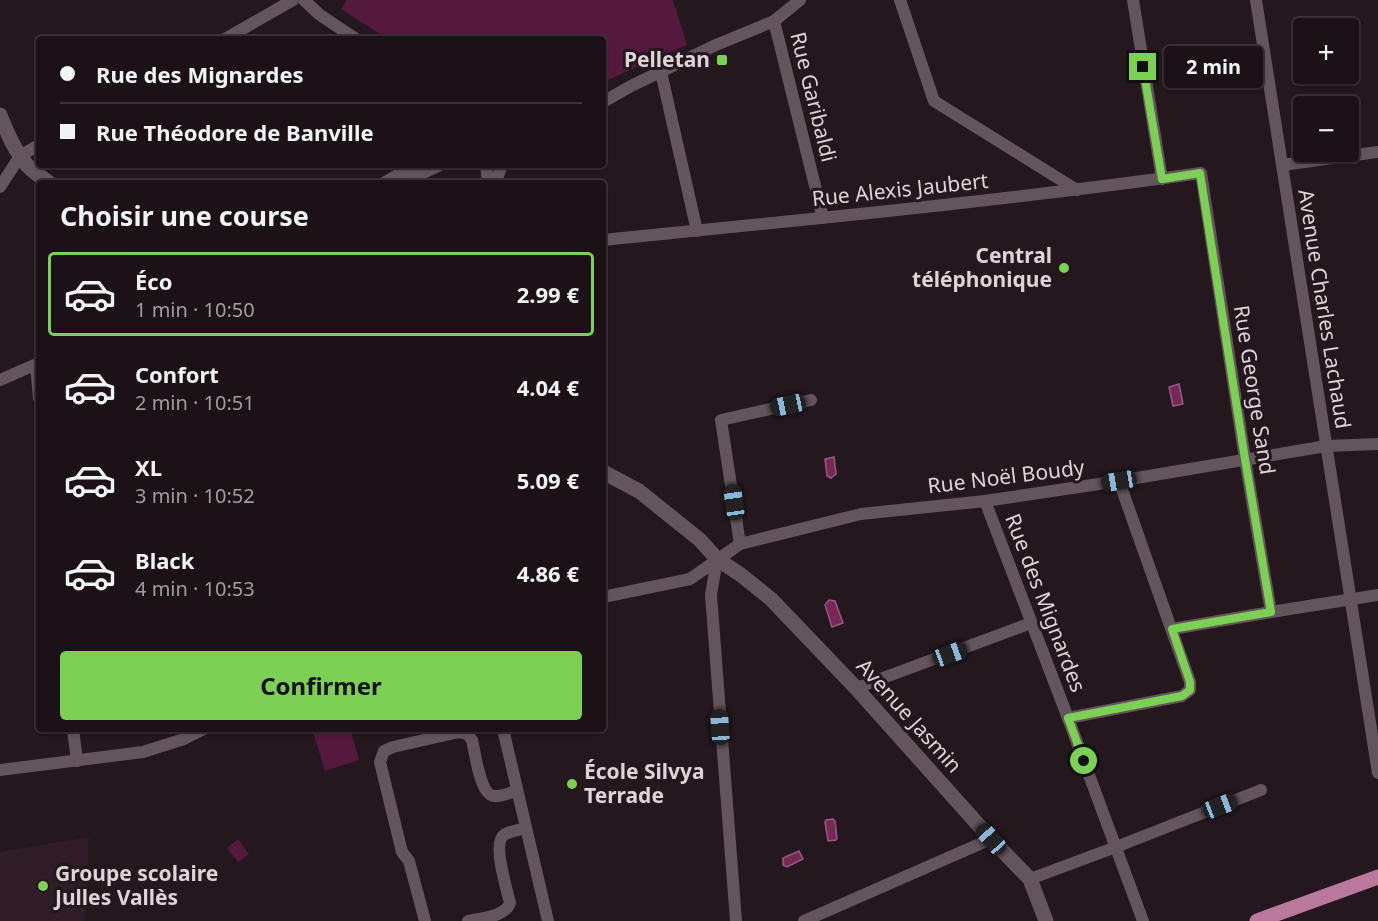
<!DOCTYPE html>
<html lang="fr">
<meta charset="utf-8">
<style>
body{margin:0;font-family:"Noto Sans",sans-serif;background:#281f23;color:#f1f3f6;height:100vh;display:flex;flex-direction:column;font-size:22px;white-space:nowrap}
*{box-sizing:border-box;margin:0}
p{font-size:20px;color:#a09da1}
.icon{flex:none;width:33px;height:33px;fill:none;stroke:currentColor;stroke-width:2;stroke-linecap:round;stroke-linejoin:round}
.map{position:relative;flex:1;overflow:hidden}
.side{position:absolute;left:36px;top:180px;width:570px;height:552px;display:flex;flex-direction:column;background:#1b1116;border-radius:6px;box-shadow:0 2px 4px #0004,0 0 0 2px #393135}
.side>*{flex:none}
.top-card{position:absolute;left:36px;top:36px;width:570px;height:132px;border-radius:6px;box-shadow:0 2px 4px #0004,0 0 0 2px #393135;display:grid;align-content:center;height:132px;padding:0 24px;background:#1b1116}
.buttons{position:absolute;left:1293px;top:18px;display:grid;gap:12px}
.buttons a{display:grid;place-items:center;width:66px;height:66px;border-radius:6px;background:#1b1116;box-shadow:0 2px 4px #0004,0 0 0 2px #393135;font-size:30px}
.end{position:absolute;width:27px;height:27px;margin:-14px;border:8px solid #7cd155;background:#111;box-shadow:0 0 0 3px #111}
.from{border-radius:50%}
.bubble{position:absolute;height:42px;border-radius:6px;background:#1b1116;box-shadow:0 2px 4px #0004,0 0 0 2px #393135;font-size:20px;font-weight:700;line-height:42px;text-align:center}
.car{position:absolute;width:18px;height:36px;margin:-18px -9px;border-radius:8px;box-shadow:0 0 4px 2px #0007;background:linear-gradient(#222 24%,#8ab4d8 0 40%,#222 0 76%,#8ab4d8 0 86%,#222 0)}
.top-card b{display:flex;align-items:center;gap:21px;height:57px;font-size:22px}
.top-card b+b{border-top:2px solid #393135}
.top-card i{width:15px;height:15px;background:#f1f3f6}
ul{padding:0;list-style:none}
li{display:flex;align-items:center;gap:18px;height:84px;margin:0 12px 9px;padding:0 12px;border:3px solid transparent;border-radius:6px}
li div{flex:1}
li b{display:block;font-size:22px}
li em{font-style:normal;font-weight:700}
li.selected{border-color:#7cd155}
li>.icon{width:54px;height:54px;stroke-width:1.5}
h2{padding:0 24px;font-size:27px;line-height:72px}
.button{display:flex;gap:12px;margin-top:auto;padding:12px 24px}
.button a{flex:1;height:69px;border-radius:6px;background:#7cd155;color:#111;font-size:24px;font-weight:700;line-height:69px;text-align:center}
.map>svg:first-child{display:block}
.built{fill:#301d27}
.green{fill:#55193d}
.water{fill:#772857;stroke:#965b7e;stroke-width:1.5}
.lines{fill:none;stroke-linecap:round;stroke-linejoin:round}
.street{stroke:#64545c;stroke-width:12}
.secondary{stroke:#64545c;stroke-width:15}
.primary{stroke:#ba799c;stroke-width:15}
.route{stroke:#7cd155;stroke-width:8}
.poi-dot{fill:#7cd155;stroke:#24171e;stroke-width:2}
.labels{text-anchor:middle;stroke-width:6;stroke-linejoin:round;paint-order:stroke}
.poi-label{font-size:21px;font-weight:bold;fill:#ddd3d8;stroke:#24171e;text-anchor:end}
.street-label{font-size:21px;fill:#ddd3d8;stroke:#24171e}
</style>
<div class="map">
<svg width="1378" height="921" viewBox="0 0 1378 921">
<rect width="100%" height="100%" fill="#24171e"/>
<polygon class="built" points="89,837 85,921 0,921 0,852"/>
<g class="green">
<polygon points="347,0 673,0 687,45 603,82 603,39 388,39 341,9"/>
<polygon points="312,729 350,729 359,760 325,771"/>
<polygon points="238,839 249,854 238,862 227,848"/>
</g>
<g class="water">
<polygon points="1179,384 1183,404 1173,406 1169,387"/>
<polygon points="834,457 836,474 831,478 827,476 825,459"/>
<polygon points="829,600 835,601 843,623 832,627 825,605"/>
<polygon points="833,819 835,821 837,838 836,840 828,841 825,822 826,820"/>
<polygon points="799,851 803,859 787,867 783,865 783,858"/>
</g>
<g class="lines">
<g class="street">
<polyline points="304,0 320,15 356,39"/>
<polyline points="900,0 934,101 1077,190"/>
<polyline points="1133,0 1162,179"/>
<polyline points="1256,0 1378,773"/>
<polyline points="774,21 823,218"/>
<polyline points="225,39 293,0"/>
<polyline points="661,72 697,231"/>
<polyline points="603,102 631,86 716,45 774,21 800,0"/>
<polyline points="486,165 488,183"/>
<polyline points="1282,165 1378,152"/>
<polyline points="384,183 414,165"/>
<polyline points="401,183 440,165"/>
<polyline points="494,183 496,181 502,165"/>
<polyline points="0,187 20,156 39,145"/>
<path d="M 603,240 C 802,220 1002,201 1201,173 L 1245,459 L 1271,612"/>
<polyline points="36,365 39,398"/>
<polyline points="0,380 39,363"/>
<polyline points="985,501 1068,718 1143,921"/>
<polyline points="740,544 721,420 811,400"/>
<polyline points="717,559 711,595 736,921"/>
<polyline points="603,597 690,579 740,544 861,514 985,501 1119,481 1326,446 1378,444"/>
<polyline points="1172,629 1271,612 1378,595"/>
<polyline points="856,688 1031,623"/>
<polyline points="1068,718 1182,696 1190,690 1190,682 1119,481"/>
<polyline points="73,729 77,761"/>
<polyline points="503,729 548,921"/>
<polyline points="0,770 143,752 184,739 204,729"/>
<polyline points="1030,879 1116,847 1261,790"/>
<path d="M 425,921 L 409,861 L 402,852 L 380,762 L 384,751 L 393,747 L 459,732 L 467,734 L 472,740 C 475,752 480,795 494,796 C 501,797 511,792 517,791"/>
<path d="M 468,921 C 481,918 505,917 510,903 C 507,890 492,843 504,835 C 509,831 520,830 526,828"/>
<polyline points="804,921 991,839"/>
</g>
<g class="secondary">
<path d="M 0,115 C 7,132 14,150 27,165 C 33,172 42,177 49,183"/>
<polyline points="603,472 639,491 700,540 717,559 741,575 771,599 856,688 991,839 1030,879 1046,921"/>
</g>
<polyline class="primary" points="1257,921 1378,877"/>
</g>
<g class="lines">
<polyline class="route" points="1084,761 1068,718 1182,696 1190,690 1190,682 1172,629 1271,612 1245,459 1200,173 1162,179 1143,67"/>
</g>
<g class="poi-dot">
<rect x="716" y="54" width="12" height="12" rx="3"/>
<circle cx="1064" cy="268" r="6"/>
<circle cx="572" cy="784" r="6"/>
<circle cx="43" cy="886" r="6"/>
</g>
<g class="labels">
<g class="poi-label">
<text x="710" y="67">Pelletan</text>
<text x="1052" y="263">Central<tspan x="1052" dy="24">téléphonique</tspan></text>
<text x="584" y="779" text-anchor="start">École Silvya<tspan x="584" dy="24">Terrade</tspan></text>
<text x="55" y="881" text-anchor="start">Groupe scolaire<tspan x="55" dy="24">Julles Vallès</tspan></text>
</g>
<g class="street-label">
<text transform="translate(813 97) rotate(76)" y="7">Rue Garibaldi</text>
<text transform="translate(900 190) rotate(-6)" y="7">Rue Alexis Jaubert</text>
<text transform="translate(1324 309) rotate(81)" y="7">Avenue Charles Lachaud</text>
<text transform="translate(1254 390) rotate(81)" y="7">Rue George Sand</text>
<text transform="translate(1006 477) rotate(-7)" y="7">Rue Noël Boudy</text>
<text transform="translate(1045 603) rotate(69)" y="7">Rue des Mignardes</text>
<text transform="translate(909 716) rotate(48)" y="7">Avenue Jasmin</text>
</g>
</g>
</svg>
<div class="buttons">
<a>+</a>
<a>−</a>
</div>
<i class="end from" style="left:1084px;top:761px"></i>
<i class="end" style="left:1143px;top:67px"></i>
<div class="bubble" style="left:1164px;top:46px;width:99px">2 min</div>
<i class="car" style="left:788px;top:405px;rotate:258deg"></i>
<i class="car" style="left:1119px;top:481px;rotate:261deg"></i>
<i class="car" style="left:734px;top:502px;rotate:352deg"></i>
<i class="car" style="left:950px;top:654px;rotate:70deg"></i>
<i class="car" style="left:720px;top:727px;rotate:356deg"></i>
<i class="car" style="left:1220px;top:806px;rotate:69deg"></i>
<i class="car" style="left:991px;top:839px;rotate:318deg"></i>
<div class="top-card">
<b><i class="from"></i>Rue des Mignardes</b>
<b><i></i>Rue Théodore de Banville</b>
</div>
<section class="side">
<h2>Choisir une course</h2>
<ul>
<li class="selected"><svg class="icon" aria-label="car" viewBox="0 0 24 24"><path d="M5 17H2v-5l4-1 3-4h7l3 4 3 1v5h-3M9 17h6M6 11h13"/><circle cx="7" cy="17" r="2"/><circle cx="17" cy="17" r="2"/></svg><div><b>Éco</b><p>1 min · 10:50</p></div><em>2.99 €</em></li>
<li><svg class="icon" aria-label="car" viewBox="0 0 24 24"><path d="M5 17H2v-5l4-1 3-4h7l3 4 3 1v5h-3M9 17h6M6 11h13"/><circle cx="7" cy="17" r="2"/><circle cx="17" cy="17" r="2"/></svg><div><b>Confort</b><p>2 min · 10:51</p></div><em>4.04 €</em></li>
<li><svg class="icon" aria-label="car" viewBox="0 0 24 24"><path d="M5 17H2v-5l4-1 3-4h7l3 4 3 1v5h-3M9 17h6M6 11h13"/><circle cx="7" cy="17" r="2"/><circle cx="17" cy="17" r="2"/></svg><div><b>XL</b><p>3 min · 10:52</p></div><em>5.09 €</em></li>
<li><svg class="icon" aria-label="car" viewBox="0 0 24 24"><path d="M5 17H2v-5l4-1 3-4h7l3 4 3 1v5h-3M9 17h6M6 11h13"/><circle cx="7" cy="17" r="2"/><circle cx="17" cy="17" r="2"/></svg><div><b>Black</b><p>4 min · 10:53</p></div><em>4.86 €</em></li>
</ul>
<div class="button"><a>Confirmer</a></div>
</section>
</div>
